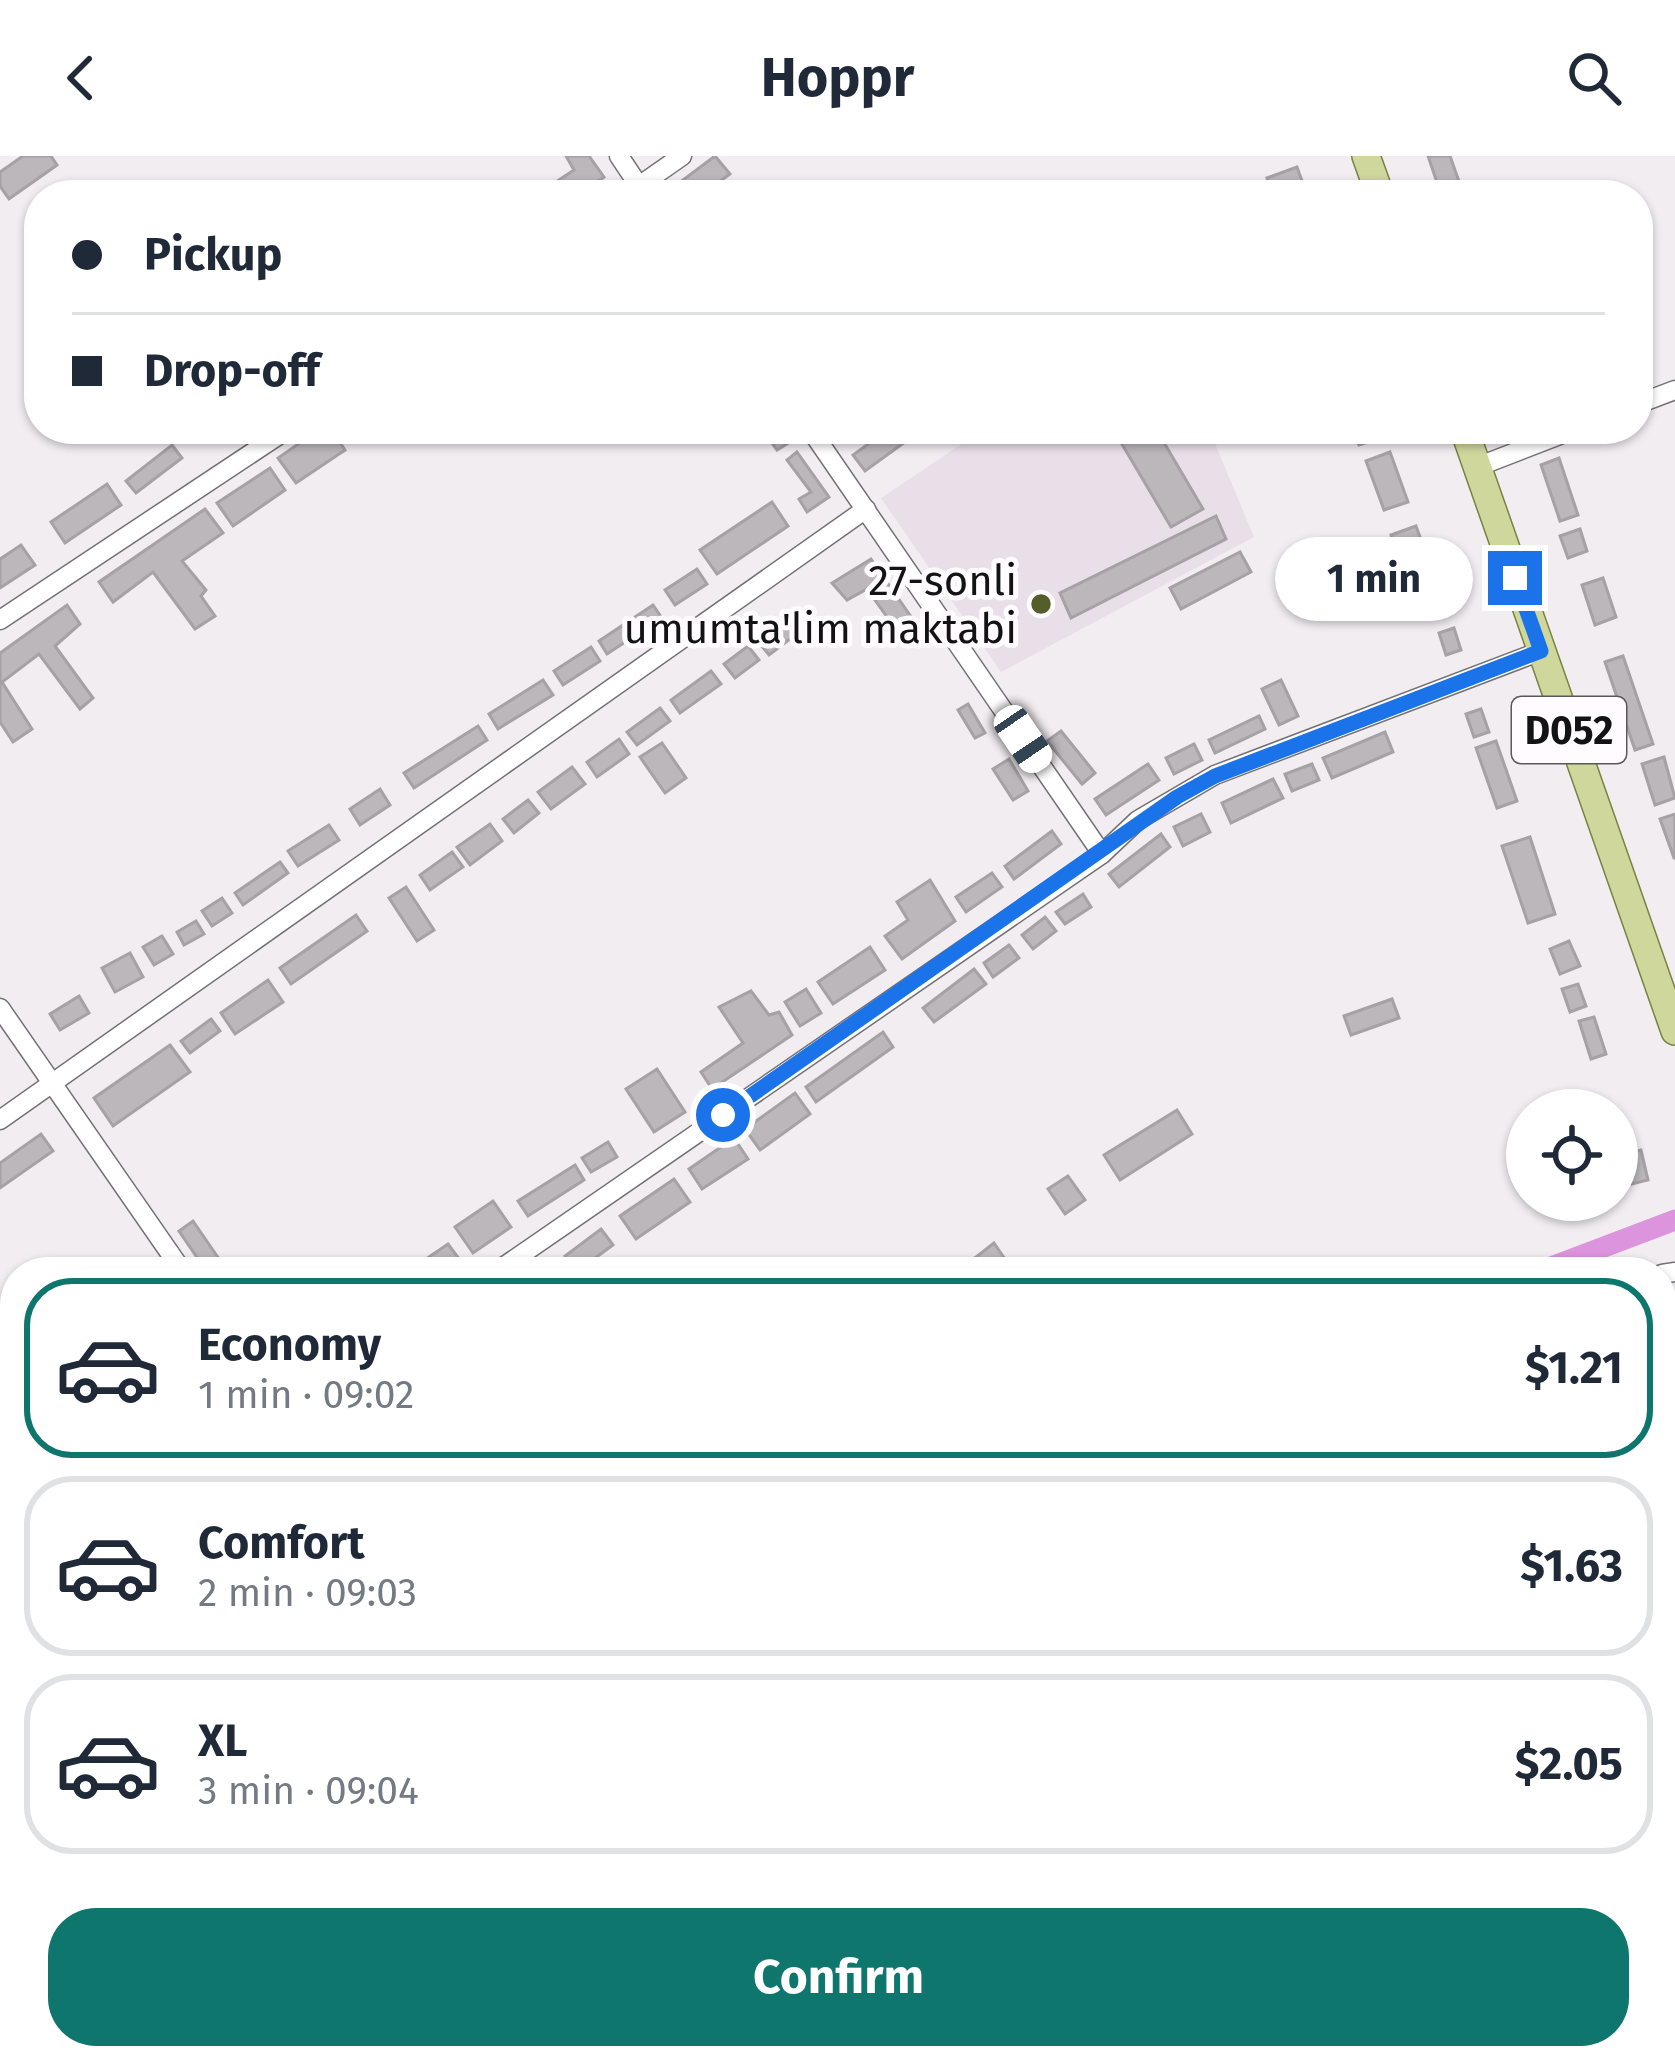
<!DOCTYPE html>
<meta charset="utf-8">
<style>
body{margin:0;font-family:"Fira Sans",sans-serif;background:#f2f2f3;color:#1f2937;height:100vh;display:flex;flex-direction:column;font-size:45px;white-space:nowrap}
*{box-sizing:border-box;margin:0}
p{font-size:39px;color:#747a83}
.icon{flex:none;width:66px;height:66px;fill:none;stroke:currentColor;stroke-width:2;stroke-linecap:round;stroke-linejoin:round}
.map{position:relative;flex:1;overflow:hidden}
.drawer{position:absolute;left:0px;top:1101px;width:1677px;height:813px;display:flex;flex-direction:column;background:#fff;border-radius:48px 48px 0 0;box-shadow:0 3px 9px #0004}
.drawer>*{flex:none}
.banner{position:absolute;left:24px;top:24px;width:1629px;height:264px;border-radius:48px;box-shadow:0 3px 9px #0004;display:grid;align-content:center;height:264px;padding:0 48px;background:#fff}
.controls{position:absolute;left:1506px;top:933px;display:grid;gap:24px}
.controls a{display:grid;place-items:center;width:132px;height:132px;border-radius:50%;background:#fff;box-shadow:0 3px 9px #0004;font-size:60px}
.end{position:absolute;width:54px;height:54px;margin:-27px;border:15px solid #1a73e8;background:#fff;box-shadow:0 0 0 6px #fff}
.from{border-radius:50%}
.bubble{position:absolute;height:84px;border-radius:42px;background:#fff;box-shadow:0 3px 9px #0004;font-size:39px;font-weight:700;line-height:84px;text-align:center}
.car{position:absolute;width:36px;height:72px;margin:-36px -18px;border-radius:15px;box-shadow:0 0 9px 3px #0007;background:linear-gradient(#fff 24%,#345 0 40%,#fff 0 76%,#345 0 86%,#fff 0)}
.banner b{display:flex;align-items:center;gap:42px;height:114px;font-size:45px}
.banner b+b{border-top:3px solid #e0e1e3}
.banner i{width:30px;height:30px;background:#1f2937}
ul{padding:21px 0 0;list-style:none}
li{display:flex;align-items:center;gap:36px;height:180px;margin:0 24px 18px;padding:0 24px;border:6px solid #e0e1e3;border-radius:48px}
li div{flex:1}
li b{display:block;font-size:45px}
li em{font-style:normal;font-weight:700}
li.current{border-color:#0f766e}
li>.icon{width:108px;height:108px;stroke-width:1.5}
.button{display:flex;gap:24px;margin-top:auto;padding:24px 48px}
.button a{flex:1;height:138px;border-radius:48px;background:#0f766e;color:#fff;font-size:48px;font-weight:700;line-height:138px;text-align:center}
header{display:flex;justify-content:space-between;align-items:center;height:156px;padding:0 48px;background:#fff;font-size:54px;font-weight:700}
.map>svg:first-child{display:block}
.built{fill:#e9dfe9}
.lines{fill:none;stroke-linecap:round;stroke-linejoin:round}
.canal{stroke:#dc94dc;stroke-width:21}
.river{stroke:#dc94dc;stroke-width:36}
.building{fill:#bbb7bb;stroke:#a5a1a4;stroke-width:3}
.street-casing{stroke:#747074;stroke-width:21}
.primary-casing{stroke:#798242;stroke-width:30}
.street{stroke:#fff;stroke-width:18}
.primary{stroke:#d0d79d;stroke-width:27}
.route{stroke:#1a73e8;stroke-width:15}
.poi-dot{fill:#565c2a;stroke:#fffbff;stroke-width:4.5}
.labels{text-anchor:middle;stroke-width:10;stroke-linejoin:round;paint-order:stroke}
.shield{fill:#fffbff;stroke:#5a595a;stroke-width:3}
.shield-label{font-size:39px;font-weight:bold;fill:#141314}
.poi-label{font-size:42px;fill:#141314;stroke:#fffbff;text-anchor:end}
</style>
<header><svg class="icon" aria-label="back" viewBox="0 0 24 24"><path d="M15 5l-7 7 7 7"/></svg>Hoppr<svg class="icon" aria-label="search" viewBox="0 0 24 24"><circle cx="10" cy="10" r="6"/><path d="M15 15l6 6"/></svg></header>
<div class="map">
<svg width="1675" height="1913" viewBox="0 0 1675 1913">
<rect width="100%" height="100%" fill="#f2edf1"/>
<polygon class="built" points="984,273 1209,273 1254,381 1001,516 881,342"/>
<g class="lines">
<g class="canal">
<polyline points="1538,1116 1675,1064"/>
<polyline points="0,1718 15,1712"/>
</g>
<g class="river">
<polyline points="1662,1315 1675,1309"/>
<polyline points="534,1913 558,1899"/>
</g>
</g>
<g class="building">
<polygon points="23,0 51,0 57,9 9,43 0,30 0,16"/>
<polygon points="566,0 589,0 604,21 577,39 565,39 556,26 574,14"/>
<polygon points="715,0 730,18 701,39 676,39 671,33"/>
<polygon points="1428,0 1450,0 1461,31 1441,38"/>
<polygon points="1297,11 1307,39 1273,39 1267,22"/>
<polygon points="320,273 331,273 345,294 296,327 278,302"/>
<polygon points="762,273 781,273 790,286 777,294"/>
<polygon points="889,273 923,273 865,315 853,299"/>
<polygon points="1113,273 1156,273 1203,353 1171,371"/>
<polygon points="1353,273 1384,273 1387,280 1359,289"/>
<polygon points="172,289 182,302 136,337 126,325"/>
<polygon points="797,296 829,341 807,356 799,343 811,336 787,304"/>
<polygon points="1390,296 1408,346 1384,354 1366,305"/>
<polygon points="1559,302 1578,359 1560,365 1541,309"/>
<polygon points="270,312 285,334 233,370 217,347"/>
<polygon points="107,328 121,349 65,387 51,366"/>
<polygon points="772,346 788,370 717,418 700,394"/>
<polygon points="205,353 223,377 182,405 206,434 201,440 215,460 195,473 153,416 113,446 99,426"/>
<polygon points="1216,360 1226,383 1071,462 1060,437"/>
<polygon points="1416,370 1438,431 1413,440 1391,379"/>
<polygon points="1580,373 1587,395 1568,402 1560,380"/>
<polygon points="21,389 35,409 0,432 0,403"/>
<polygon points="1240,396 1251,416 1181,453 1170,432"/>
<polygon points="871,403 923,478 907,489 867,433 847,444 832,427"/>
<polygon points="697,413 707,428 675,449 665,434"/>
<polygon points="1603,422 1616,461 1595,469 1582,429"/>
<polygon points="67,449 80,468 55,490 93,542 80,553 39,498 2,526 32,573 13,586 0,566 0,497"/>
<polygon points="653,449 662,462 607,498 599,485"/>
<polygon points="787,462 798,477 769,499 757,484"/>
<polygon points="1454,472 1461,494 1446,499 1439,477"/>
<polygon points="748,490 759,504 735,522 724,508"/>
<polygon points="591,491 600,505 563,529 554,515"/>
<polygon points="1623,500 1653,588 1635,594 1605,506"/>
<polygon points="711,515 721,528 680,557 671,544"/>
<polygon points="543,524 553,539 498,573 489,558"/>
<polygon points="1281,524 1298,560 1279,569 1262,533"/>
<polygon points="968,548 985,577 975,582 958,554"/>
<polygon points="660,552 670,565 637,589 627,576"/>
<polygon points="1481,553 1489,576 1474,581 1466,558"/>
<polygon points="1259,560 1265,573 1215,597 1209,584"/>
<polygon points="478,570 487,584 414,632 404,617"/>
<polygon points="1061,575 1095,617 1082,628 1047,585"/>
<polygon points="1385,576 1393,596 1332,622 1323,602"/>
<polygon points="619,583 629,598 597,621 587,606"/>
<polygon points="1496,585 1517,645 1497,652 1476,592"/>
<polygon points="662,587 686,622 665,637 640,601"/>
<polygon points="1194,588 1202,604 1174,618 1166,602"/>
<polygon points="1664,601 1675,642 1655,649 1642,608"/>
<polygon points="1009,603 1028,635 1013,644 993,613"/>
<polygon points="1148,608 1159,624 1106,659 1095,643"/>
<polygon points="1312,608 1319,624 1292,635 1285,618"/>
<polygon points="572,611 585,628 551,653 538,636"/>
<polygon points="1273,623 1283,642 1231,667 1222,647"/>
<polygon points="380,633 390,649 360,669 350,653"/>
<polygon points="528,644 539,657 514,677 503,663"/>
<polygon points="1201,658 1210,676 1183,690 1174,671"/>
<polygon points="1675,658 1675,702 1674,702 1660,663"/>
<polygon points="490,668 502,685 470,709 457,691"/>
<polygon points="329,669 339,684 298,710 288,695"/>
<polygon points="1052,675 1061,688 1014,723 1005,710"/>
<polygon points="1161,678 1170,691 1119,731 1109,718"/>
<polygon points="1530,681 1555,758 1528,767 1502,690"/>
<polygon points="452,696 463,711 430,734 420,719"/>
<polygon points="280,706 288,717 243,749 235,737"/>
<polygon points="992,717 1002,731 966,756 956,741"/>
<polygon points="930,724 955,765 902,803 885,780 908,764 897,746"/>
<polygon points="406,731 434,774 417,785 389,742"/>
<polygon points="1083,738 1091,751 1065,768 1056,756"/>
<polygon points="222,742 232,757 212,770 202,755"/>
<polygon points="356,759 367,775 291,828 280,812"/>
<polygon points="1045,761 1056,775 1033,793 1022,779"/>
<polygon points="196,765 204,778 184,789 177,776"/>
<polygon points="162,780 173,798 154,809 143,791"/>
<polygon points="1569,785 1580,810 1560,818 1550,793"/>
<polygon points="1009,789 1019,802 993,821 984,807"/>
<polygon points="870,791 885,814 833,848 818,826"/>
<polygon points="130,797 143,821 115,836 102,812"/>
<polygon points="974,813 986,828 934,866 923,852"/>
<polygon points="268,824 283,846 235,878 221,857"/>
<polygon points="1578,828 1586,850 1570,856 1562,833"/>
<polygon points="806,833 821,857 800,870 785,846"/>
<polygon points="751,835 769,859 779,856 792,879 712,933 701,916 743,887 719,851"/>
<polygon points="79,840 89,857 60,874 50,858"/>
<polygon points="1392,843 1399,862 1351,879 1344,860"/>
<polygon points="1594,861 1606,898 1591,903 1579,865"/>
<polygon points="211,863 220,875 190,897 181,885"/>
<polygon points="883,876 893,891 816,946 806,931"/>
<polygon points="170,889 190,916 113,970 94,942"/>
<polygon points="657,913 685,956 654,976 626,933"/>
<polygon points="795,937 810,958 760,994 745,973"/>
<polygon points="1177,954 1192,978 1120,1024 1104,999"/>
<polygon points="41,978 53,995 0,1032 0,1007"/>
<polygon points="734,982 748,1003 702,1033 689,1013"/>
<polygon points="608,986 617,1001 591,1016 582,1002"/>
<polygon points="1641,994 1648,1024 1632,1028 1624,998"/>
<polygon points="575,1009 584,1024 528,1060 518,1045"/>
<polygon points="1068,1020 1085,1044 1065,1058 1048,1033"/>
<polygon points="674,1023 690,1046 636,1083 620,1060"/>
<polygon points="493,1045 511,1071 473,1097 455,1071"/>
<polygon points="193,1065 221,1106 207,1116 179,1075"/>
<polygon points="601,1073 613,1089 576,1116 565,1100"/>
<polygon points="994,1087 1007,1106 992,1116 957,1116"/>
<polygon points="448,1088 462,1107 449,1116 407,1116"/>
<polygon points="1662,1698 1670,1700 1662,1757"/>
</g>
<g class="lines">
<defs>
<g id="street">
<polyline points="619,0 643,36"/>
<polyline points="626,39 682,0"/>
<polyline points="1638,248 1675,234"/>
<polyline points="810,273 1102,698"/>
<polyline points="1477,311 1575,273"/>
<polyline points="0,464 288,273"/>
<polyline points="0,852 183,1116"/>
<polyline points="0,964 866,353"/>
<polyline points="496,1116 1102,698 1138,664 1215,619 1541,495"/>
<polyline points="1662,1118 1675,1116"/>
<polyline points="0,1466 15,1455"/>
<polyline points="0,1765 15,1759"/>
</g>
<g id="primary">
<polyline points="1366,0 1380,39"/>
<polyline points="1464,273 1675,875"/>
</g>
</defs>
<use href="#street" class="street-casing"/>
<use href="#primary" class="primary-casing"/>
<use href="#street" class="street"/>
<use href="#primary" class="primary"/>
</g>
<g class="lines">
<polyline class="route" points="723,959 1177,641 1215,620 1541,495 1515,422"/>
</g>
<circle class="poi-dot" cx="1041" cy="448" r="12"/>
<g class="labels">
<rect class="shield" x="1512" y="541" width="114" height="66" rx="9"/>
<g class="shield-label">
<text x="1569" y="588">D052</text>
</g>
<g class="poi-label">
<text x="1017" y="439">27-sonli<tspan x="1017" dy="48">umumta'lim maktabi</tspan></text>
</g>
</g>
</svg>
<div class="controls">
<a><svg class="icon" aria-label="locate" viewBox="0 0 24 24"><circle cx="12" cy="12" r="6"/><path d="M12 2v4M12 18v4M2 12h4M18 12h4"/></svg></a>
</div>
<i class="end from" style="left:723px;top:959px"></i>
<i class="end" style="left:1515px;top:422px"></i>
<div class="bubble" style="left:1275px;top:381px;width:198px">1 min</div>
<i class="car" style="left:1023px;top:583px;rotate:146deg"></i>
<div class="banner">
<b><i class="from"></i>Pickup</b>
<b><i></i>Drop-off</b>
</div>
<section class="drawer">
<ul>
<li class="current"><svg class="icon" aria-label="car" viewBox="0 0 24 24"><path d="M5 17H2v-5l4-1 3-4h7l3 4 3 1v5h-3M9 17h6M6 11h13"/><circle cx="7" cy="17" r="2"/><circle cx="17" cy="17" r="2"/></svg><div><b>Economy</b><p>1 min · 09:02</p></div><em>$1.21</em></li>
<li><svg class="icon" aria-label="car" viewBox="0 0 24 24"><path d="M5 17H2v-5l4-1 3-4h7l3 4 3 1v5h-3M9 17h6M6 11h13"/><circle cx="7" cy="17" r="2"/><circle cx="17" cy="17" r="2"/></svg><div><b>Comfort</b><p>2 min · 09:03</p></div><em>$1.63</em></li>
<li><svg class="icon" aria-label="car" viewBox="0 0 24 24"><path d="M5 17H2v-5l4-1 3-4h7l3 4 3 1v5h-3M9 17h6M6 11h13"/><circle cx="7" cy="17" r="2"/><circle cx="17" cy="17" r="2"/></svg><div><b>XL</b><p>3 min · 09:04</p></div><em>$2.05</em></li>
</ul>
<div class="button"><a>Confirm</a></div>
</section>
</div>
